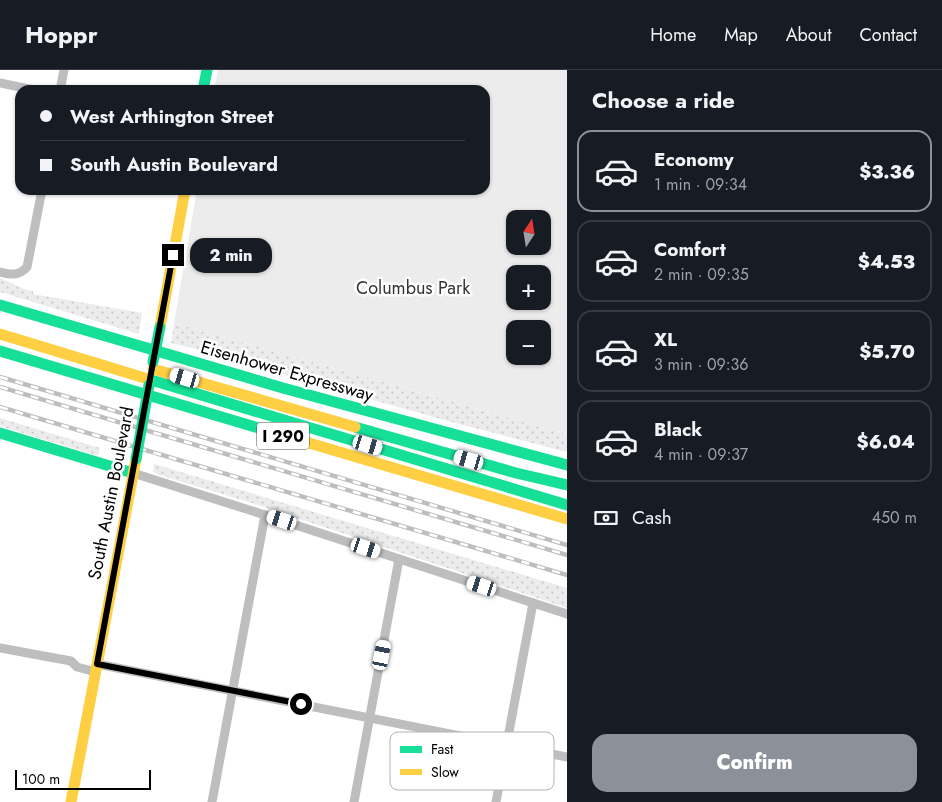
<!DOCTYPE html>
<meta charset="utf-8">
<style>
body{margin:0;font-family:Jost,sans-serif;background:#242831;color:#f1f3f6;height:100vh;display:flex;flex-direction:column;font-size:19px;white-space:nowrap}
*{box-sizing:border-box;margin:0}
p{font-size:16px;color:#9ea1a6}
.icon{flex:none;width:28px;height:28px;fill:none;stroke:currentColor;stroke-width:2;stroke-linecap:round;stroke-linejoin:round}
.map{position:relative;flex:1;overflow:hidden}
.drawer{display:flex;flex-direction:column;background:#171b24;width:375px}
.drawer>*{flex:none}
.guide{position:absolute;left:15px;top:15px;width:475px;height:110px;border-radius:15px;box-shadow:0 1px 4px #0004;display:grid;align-content:center;height:110px;padding:0 25px;background:#171b24}
.needle{width:32px;rotate:12deg}
.controls{position:absolute;left:506px;top:140px;display:grid;gap:10px}
.controls a{display:grid;place-items:center;width:45px;height:45px;border-radius:10px;background:#171b24;box-shadow:0 1px 4px #0004;font-size:25px}
.scale{position:absolute;left:15px;bottom:12px;width:136px;box-sizing:border-box;padding-left:5px;border:2px solid #000;border-top:0;font-size:14px;line-height:18px;white-space:nowrap;color:#000;-webkit-text-stroke:4px #fff;paint-order:stroke}
.end{position:absolute;width:22px;height:22px;margin:-11px;border:6px solid #000;background:#fff;box-shadow:0 0 0 2px #fff}
.from{border-radius:50%}
.bubble{position:absolute;height:35px;border-radius:15px;background:#171b24;box-shadow:0 1px 4px #0004;font-size:16px;font-weight:800;line-height:35px;text-align:center}
.car{position:absolute;width:15px;height:30px;margin:-15px -8px;border-radius:6px;box-shadow:0 0 4px 1px #0007;background:linear-gradient(#fff 24%,#345 0 40%,#fff 0 76%,#345 0 86%,#fff 0)}
.guide b{display:flex;align-items:center;gap:18px;height:48px;font-size:19px}
.guide b+b{border-top:1px solid #363941}
.guide i{width:12px;height:12px;background:#f1f3f6}
ul{padding:0;list-style:none}
li{display:flex;align-items:center;gap:15px;height:82px;margin:0 10px 8px;padding:0 15px;border:2px solid #363941;border-radius:15px}
li div{flex:1}
li b{display:block;font-size:19px}
li em{font-style:normal;font-weight:800}
li.on{border-color:#8c9099}
li>.icon{width:45px;height:45px;stroke-width:1.5}
h2{padding:0 25px;font-size:22px;line-height:60px}
.pay{display:flex;align-items:center;gap:12px;height:55px;padding:0 25px;font-size:19px}
.pay p{margin-inline-start:auto}
.action{display:flex;gap:10px;margin-top:auto;padding:10px 25px}
.action a{flex:1;height:58px;border-radius:15px;background:#8c9099;color:#fff;font-size:20px;font-weight:800;line-height:58px;text-align:center}
header{display:flex;align-items:center;gap:30px;box-sizing:border-box;height:70px;padding:0 25px;background:#171b24;border-bottom:1px solid #363941}
header strong{font-size:24px}
nav{display:flex;gap:28px;margin-inline-start:auto;font-size:18px}
main{display:flex;flex:1;min-height:0}
.map>svg:first-child{display:block}
.grass{fill:url(#grass-dots)}
.park{fill:#ececec;fill-rule:evenodd}
.lines{fill:none;stroke-linecap:round;stroke-linejoin:round}
.street{stroke:#bebebe;stroke-width:9}
.fast{stroke:#16e098;stroke-width:11}
.slow{stroke:#ffcf43;stroke-width:11}
.rail-casing{stroke:#bebebe;stroke-width:4.5}
.rail{stroke:#fff;stroke-width:2.5;stroke-dasharray:8;stroke-linecap:butt}
.fast-bridge{stroke:#16e098;stroke-width:11}
.route{stroke:#000;stroke-width:6}
.labels{text-anchor:middle;stroke-width:5;stroke-linejoin:round;paint-order:stroke}
.shield{fill:#fff;stroke:#4c4c4c;stroke-width:1}
.shield-label{font-size:16px;font-weight:bold;fill:#000}
.park-label{font-size:18px;fill:#333;stroke:#fff}
.street-label{font-size:18px;fill:#000;stroke:#fff}
.key{fill:#fff;stroke:#b2b2b2;stroke-width:1}
.key-label{font-size:14px;fill:#000}
</style>
<header>
<strong>Hoppr</strong>
<nav><a>Home</a><a>Map</a><a>About</a><a>Contact</a></nav>
</header>
<main>
<div class="map">
<svg width="567" height="732" viewBox="0 0 567 732">
<defs>
<pattern id="grass-dots" width="8" height="8" patternUnits="userSpaceOnUse" patternTransform="scale(1.25)"><rect width="8" height="8" fill="#ececec"/><path d="M2 2h.1M6 6h.1" fill="none" stroke="#c9c9c9" stroke-width="1.8" stroke-linecap="round"/></pattern>
</defs>
<rect width="100%" height="100%" fill="#fff"/>
<g class="grass">
<polygon points="0,208 24,219 33,221 33,224 142,243 139,264 0,222"/>
<polygon points="174,253 567,364 567,382 444,350 238,292 238,289 171,273"/>
<polygon points="0,348 100,378 98,386 0,356"/>
<polygon points="154,394 567,518 567,538 252,433 156,404 153,401"/>
</g>
<path class="park" d="M 218,0 L 567,0 L 567,364 L 174,253 L 197,120 L 485,120 L 485,20 L 214,20 ZM 515,149 L 542,149 L 542,176 L 515,176 ZM 515,204 L 542,204 L 542,231 L 515,231 ZM 515,259 L 542,259 L 542,286 L 515,286 Z"/>
<g class="lines">
<g class="street">
<polyline points="0,13 34,20"/>
<polyline points="60,20 64,0"/>
<path d="M 0,202 C 11,205 19,206 27,197 L 42,120"/>
<polyline points="133,403 265,445 567,544"/>
<polyline points="0,578 71,591 77,597 96,602"/>
<polyline points="97,594 567,687"/>
<polyline points="212,732 265,445"/>
<polyline points="354,732 399,489"/>
<polyline points="496,732 533,533"/>
</g>
<g class="fast">
<polyline points="203,20 207,0"/>
<polyline points="0,235 283,318 567,395"/>
<polyline points="0,281 309,373"/>
<polyline points="148,309 567,435"/>
<polyline points="355,357 516,403 567,415"/>
<polyline points="0,363 133,403"/>
</g>
<g class="slow">
<polyline points="160,257 185,120"/>
<polyline points="0,264 148,309"/>
<polyline points="153,299 355,357"/>
<polyline points="309,373 567,449"/>
<polyline points="71,732 136,389"/>
</g>
<defs>
<g id="rail">
<polyline points="0,307 567,475"/>
<polyline points="0,317 567,485"/>
<polyline points="0,337 567,505"/>
</g>
</defs>
<use href="#rail" class="rail-casing"/>
<use href="#rail" class="rail"/>
<g class="fast-bridge">
<polyline points="153,292 160,257"/>
<polyline points="136,389 149,315"/>
</g>
</g>
<g class="lines">
<polyline class="route" points="173,185 97,594 301,634"/>
</g>
<g class="labels">
<rect class="shield" x="257" y="352.5" width="52" height="27" rx="4"/>
<g class="shield-label">
<text x="283" y="372">I 290</text>
</g>
<g class="park-label">
<text x="413" y="224">Columbus Park</text>
</g>
<g class="street-label">
<text transform="translate(287 301) rotate(16)" y="6">Eisenhower Expressway</text>
<text transform="translate(111 423) rotate(-79)" y="6">South Austin Boulevard</text>
</g>
</g>
<rect x="390" y="662" width="164" height="58" rx="8" class="key"/>
<rect x="400" y="676" width="22" height="7" fill="#16e098"/>
<rect x="400" y="699" width="22" height="6" fill="#ffcf43"/>
<g class="key-label">
<text x="431" y="684">Fast</text>
<text x="431" y="707">Slow</text>
</g>
</svg>
<div class="controls">
<a><svg class="needle" viewBox="-14 -14 28 28"><path d="M0-13l5 13h-10z" fill="#e53935"/><path d="M0 13l5-13h-10z" fill="#9ea1a6"/></svg></a>
<a>+</a>
<a>−</a>
</div>
<div class="scale">100 m</div>
<i class="end from" style="left:301px;top:634px"></i>
<i class="end" style="left:173px;top:185px"></i>
<div class="bubble" style="left:190px;top:168px;width:82px">2 min</div>
<i class="car" style="left:185px;top:308px;rotate:286deg"></i>
<i class="car" style="left:368px;top:375px;rotate:107deg"></i>
<i class="car" style="left:469px;top:390px;rotate:286deg"></i>
<i class="car" style="left:282px;top:450px;rotate:288deg"></i>
<i class="car" style="left:366px;top:478px;rotate:108deg"></i>
<i class="car" style="left:482px;top:516px;rotate:288deg"></i>
<i class="car" style="left:382px;top:585px;rotate:11deg"></i>
<div class="guide">
<b><i class="from"></i>West Arthington Street</b>
<b><i></i>South Austin Boulevard</b>
</div>
</div>
<section class="drawer">
<h2>Choose a ride</h2>
<ul>
<li class="on"><svg class="icon" aria-label="car" viewBox="0 0 24 24"><path d="M5 17H2v-5l4-1 3-4h7l3 4 3 1v5h-3M9 17h6M6 11h13"/><circle cx="7" cy="17" r="2"/><circle cx="17" cy="17" r="2"/></svg><div><b>Economy</b><p>1 min · 09:34</p></div><em>$3.36</em></li>
<li><svg class="icon" aria-label="car" viewBox="0 0 24 24"><path d="M5 17H2v-5l4-1 3-4h7l3 4 3 1v5h-3M9 17h6M6 11h13"/><circle cx="7" cy="17" r="2"/><circle cx="17" cy="17" r="2"/></svg><div><b>Comfort</b><p>2 min · 09:35</p></div><em>$4.53</em></li>
<li><svg class="icon" aria-label="car" viewBox="0 0 24 24"><path d="M5 17H2v-5l4-1 3-4h7l3 4 3 1v5h-3M9 17h6M6 11h13"/><circle cx="7" cy="17" r="2"/><circle cx="17" cy="17" r="2"/></svg><div><b>XL</b><p>3 min · 09:36</p></div><em>$5.70</em></li>
<li><svg class="icon" aria-label="car" viewBox="0 0 24 24"><path d="M5 17H2v-5l4-1 3-4h7l3 4 3 1v5h-3M9 17h6M6 11h13"/><circle cx="7" cy="17" r="2"/><circle cx="17" cy="17" r="2"/></svg><div><b>Black</b><p>4 min · 09:37</p></div><em>$6.04</em></li>
</ul>
<div class="pay"><svg class="icon" aria-label="cash" viewBox="0 0 24 24"><path d="M3 7h18v10H3z"/><circle cx="12" cy="12" r="2"/></svg>Cash<p>450 m</p></div>
<div class="action"><a>Confirm</a></div>
</section>
</main>
